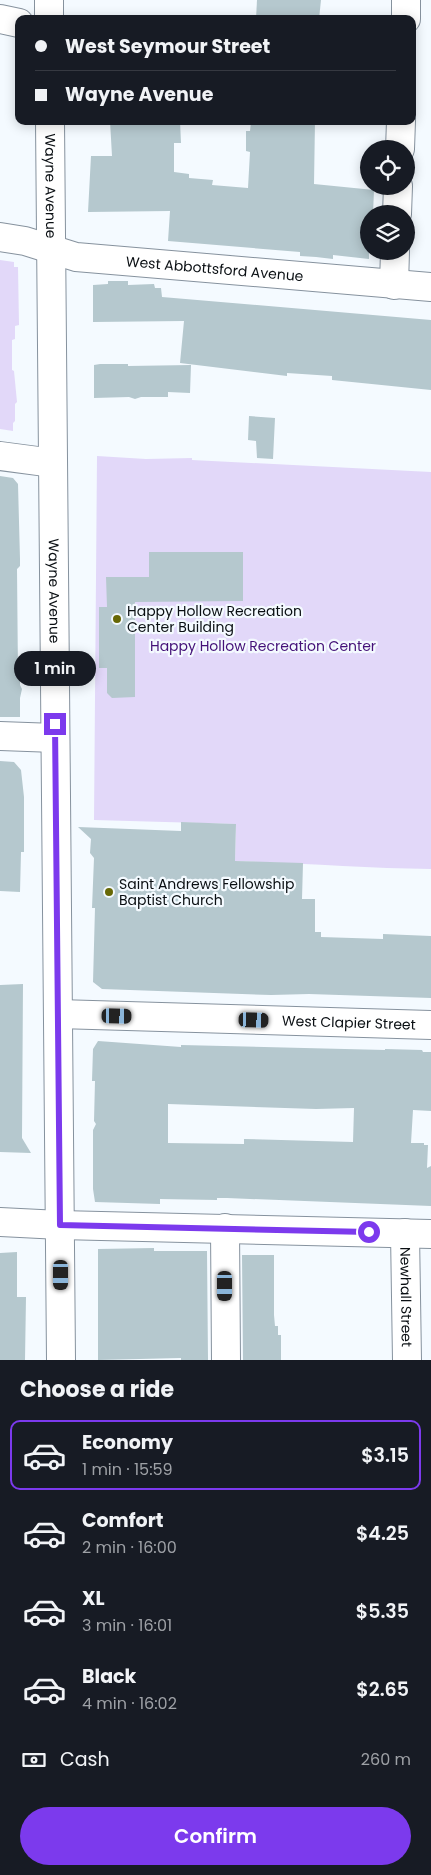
<!DOCTYPE html>
<meta charset="utf-8">
<style>
body{margin:0;font-family:Poppins,sans-serif;background:#242831;color:#f1f3f6;height:100vh;display:flex;flex-direction:column;font-size:19px;white-space:nowrap}
*{box-sizing:border-box;margin:0}
p{font-size:16px;color:#9ea1a6}
.icon{flex:none;width:28px;height:28px;fill:none;stroke:currentColor;stroke-width:2;stroke-linecap:round;stroke-linejoin:round}
.map{position:relative;height:1360px;overflow:hidden}
.panel{display:flex;flex-direction:column;background:#171b24;flex:1}
.panel>*{flex:none}
.hud{position:absolute;left:15px;top:15px;width:401px;height:110px;border-radius:10px;box-shadow:0 2px 12px #0003;display:grid;align-content:center;height:110px;padding:0 20px;background:#171b24}
.fabs{position:absolute;left:360px;top:140px;display:grid;gap:10px}
.fabs a{display:grid;place-items:center;width:55px;height:55px;border-radius:50%;background:#171b24;box-shadow:0 2px 12px #0003;font-size:25px}
.end{position:absolute;width:22px;height:22px;margin:-11px;border:6px solid #7c3aed;background:#fff;box-shadow:0 0 0 2px #fff}
.from{border-radius:50%}
.bubble{position:absolute;height:35px;border-radius:18px;background:#171b24;box-shadow:0 2px 12px #0003;font-size:16px;font-weight:600;line-height:35px;text-align:center}
.car{position:absolute;width:15px;height:30px;margin:-15px -8px;border-radius:6px;box-shadow:0 0 4px 1px #0007;background:linear-gradient(#222 24%,#8ab4d8 0 40%,#222 0 76%,#8ab4d8 0 86%,#222 0)}
.hud b{display:flex;align-items:center;gap:18px;height:48px;font-size:19px}
.hud b+b{border-top:1px solid #363941}
.hud i{width:12px;height:12px;background:#f1f3f6}
ul{padding:0;list-style:none}
li{display:flex;align-items:center;gap:15px;height:70px;margin:0 10px 8px;padding:0 10px;border:2px solid transparent;border-radius:10px}
li div{flex:1}
li b{display:block;font-size:19px}
li em{font-style:normal;font-weight:600}
li.on{border-color:#7c3aed}
li>.icon{width:45px;height:45px;stroke-width:1.5}
h2{padding:0 20px;font-size:22px;line-height:60px}
.pay{display:flex;align-items:center;gap:12px;height:55px;padding:0 20px;font-size:19px}
.pay p{margin-inline-start:auto}
.button{display:flex;gap:10px;margin-top:auto;padding:10px 20px}
.button a{flex:1;height:58px;border-radius:30px;background:#7c3aed;color:#fff;font-size:20px;font-weight:600;line-height:58px;text-align:center}
.map>svg:first-child{display:block}
.green{fill:#e2d8f9}
.building{fill:#b5c8ce;fill-rule:evenodd}
.lines{fill:none;stroke-linecap:round;stroke-linejoin:round}
.minor-casing{stroke:#86929e;stroke-width:30}
.major-casing{stroke:#86929e;stroke-width:30}
.minor{stroke:#fff;stroke-width:28}
.major{stroke:#fff;stroke-width:28}
.route{stroke:#7c3aed;stroke-width:6}
.poi-dot{fill:#676806;stroke:#f4faff;stroke-width:2}
.labels{text-anchor:middle;stroke-width:4.5;stroke-linejoin:round;paint-order:stroke}
.street-label{font-size:14px;fill:#0a0f13;stroke:#f4faff}
.poi-label{font-size:14px;fill:#0a0f13;stroke:#f4faff;text-anchor:start}
.park-label{font-size:14px;fill:#441178;stroke:#f4faff}
</style>
<div class="map">
<svg width="431" height="1360" viewBox="0 0 431 1360">
<rect width="100%" height="100%" fill="#f4faff"/>
<g class="green">
<polygon points="0,260 14,262 14,267 18,267 19,325 15,326 15,339 12,340 12,370 14,371 17,402 15,404 15,421 13,423 13,431 0,429"/>
<path d="M 97,456 L 146,459 L 192,458 L 192,460 L 431,472 L 431,869 C 366,868 301,863 235,861 L 236,824 L 94,820 Z"/>
</g>
<g class="building">
<polygon points="257,0 321,0 319,19 256,19"/>
<polygon points="110,121 180,121 181,143 174,143 174,172 189,174 189,178 213,180 212,185 248,188 250,152 246,151 246,131 250,131 251,122 315,121 314,184 374,190 373,214 369,214 369,259 333,255 333,259 316,257 300,256 300,252 168,241 170,211 88,212 91,156 112,156"/>
<polygon points="108,281 128,281 128,285 154,284 155,288 161,288 162,297 431,320 431,390 332,380 332,376 287,373 287,376 180,363 184,321 93,322 93,285 108,284"/>
<polygon points="100,364 128,364 128,366 191,365 190,393 168,392 168,397 141,397 135,399 129,397 94,398 94,365"/>
<polygon points="249,416 275,418 273,459 257,458 256,441 248,440"/>
<polygon points="0,476 13,478 18,484 20,559 20,566 17,569 18,676 20,676 20,685 22,689 20,698 20,717 0,717"/>
<polygon points="149,552 243,552 243,601 135,602 135,697 112,698 107,693 107,668 99,668 99,607 107,607 106,577 149,577"/>
<polygon points="0,761 14,762 21,770 24,797 24,852 21,852 20,892 0,891"/>
<polygon points="181,822 236,824 235,861 303,863 302,899 315,899 315,932 321,932 321,937 383,939 383,934 431,936 431,998 309,994 271,995 102,989 93,982 95,908 92,908 94,858 90,853 91,839 78,827 181,831"/>
<polygon points="23,984 22,1138 31,1153 0,1152 0,985"/>
<path d="M 98,1041 L 181,1047 L 181,1045 L 385,1050 L 385,1049 L 422,1050 L 423,1052 L 431,1052 L 431,1111 L 413,1110 L 411,1143 L 424,1143 L 424,1145 L 428,1145 L 427,1168 L 431,1166 L 431,1206 L 227,1198 L 217,1198 L 217,1200 L 160,1199 L 160,1204 L 95,1202 L 93,1189 L 93,1130 L 96,1124 L 94,1121 L 95,1081 L 92,1081 L 93,1049 ZM 168,1104 L 316,1109 L 354,1108 L 353,1142 L 244,1139 L 244,1144 L 168,1143 Z"/>
<polygon points="154,1248 154,1251 207,1251 208,1360 181,1360 181,1358 98,1360 98,1249"/>
<polygon points="17,1252 17,1297 26,1297 25,1360 0,1360 0,1253"/>
<polygon points="242,1255 274,1255 274,1315 275,1326 278,1326 278,1335 281,1335 281,1360 243,1360"/>
</g>
<g class="lines">
<defs>
<g id="minor">
<polyline points="0,19 19,23"/>
<polyline points="406,19 406,0"/>
<polyline points="400,149 401,121"/>
<polyline points="397,214 398,186"/>
<path id="s1" d="M 0,237 L 25,241 L 76,257 L 431,287"/>
<polyline points="394,285 395,251"/>
<polyline points="0,456 53,463"/>
<polyline points="0,736 55,738"/>
<path id="s2" d="M 58,1014 L 431,1025"/>
<polyline points="0,1222 60,1225 431,1234"/>
<polyline points="225,1228 226,1360"/>
<path id="s3" d="M 405,1233 L 407,1360"/>
</g>
<g id="major">
<polyline points="49,0 49,19"/>
<path id="s4" d="M 50,121 L 61,1360"/>
</g>
</defs>
<use href="#minor" class="minor-casing"/>
<use href="#major" class="major-casing"/>
<use href="#minor" class="minor"/>
<use href="#major" class="major"/>
</g>
<g class="lines">
<polyline class="route" points="55,724 60,1225 369,1232"/>
</g>
<g class="poi-dot">
<circle cx="117" cy="619" r="5"/>
<circle cx="109" cy="892" r="5"/>
</g>
<g class="labels">
<g class="street-label">
<text dy="5" stroke="none"><textPath href="#s4" startOffset="65">Wayne Avenue</textPath></text>
<text dy="5" stroke="none"><textPath href="#s1" startOffset="218">West Abbottsford Avenue</textPath></text>
<text dy="5" stroke="none"><textPath href="#s4" startOffset="470">Wayne Avenue</textPath></text>
<text dy="5" stroke="none"><textPath href="#s2" startOffset="291">West Clapier Street</textPath></text>
<text dy="5" stroke="none"><textPath href="#s3" startOffset="64">Newhall Street</textPath></text>
</g>
<g class="poi-label">
<text x="127" y="616">Happy Hollow Recreation<tspan x="127" dy="16">Center Building</tspan></text>
<text x="119" y="889">Saint Andrews Fellowship<tspan x="119" dy="16">Baptist Church</tspan></text>
</g>
<g class="park-label">
<text x="263" y="651">Happy Hollow Recreation Center</text>
</g>
</g>
</svg>
<div class="fabs">
<a><svg class="icon" aria-label="locate" viewBox="0 0 24 24"><circle cx="12" cy="12" r="6"/><path d="M12 2v4M12 18v4M2 12h4M18 12h4"/></svg></a>
<a><svg class="icon" aria-label="layers" viewBox="0 0 24 24"><path d="M12 4l9 5-9 5-9-5zM3 14l9 5 9-5"/></svg></a>
</div>
<i class="end from" style="left:369px;top:1232px"></i>
<i class="end" style="left:55px;top:724px"></i>
<div class="bubble" style="left:14px;top:651px;width:82px">1 min</div>
<i class="car" style="left:117px;top:1016px;rotate:91deg"></i>
<i class="car" style="left:254px;top:1020px;rotate:92deg"></i>
<i class="car" style="left:61px;top:1275px;rotate:180deg"></i>
<i class="car" style="left:225px;top:1286px;rotate:180deg"></i>
<div class="hud">
<b><i class="from"></i>West Seymour Street</b>
<b><i></i>Wayne Avenue</b>
</div>
</div>
<section class="panel">
<h2>Choose a ride</h2>
<ul>
<li class="on"><svg class="icon" aria-label="car" viewBox="0 0 24 24"><path d="M5 17H2v-5l4-1 3-4h7l3 4 3 1v5h-3M9 17h6M6 11h13"/><circle cx="7" cy="17" r="2"/><circle cx="17" cy="17" r="2"/></svg><div><b>Economy</b><p>1 min · 15:59</p></div><em>$3.15</em></li>
<li><svg class="icon" aria-label="car" viewBox="0 0 24 24"><path d="M5 17H2v-5l4-1 3-4h7l3 4 3 1v5h-3M9 17h6M6 11h13"/><circle cx="7" cy="17" r="2"/><circle cx="17" cy="17" r="2"/></svg><div><b>Comfort</b><p>2 min · 16:00</p></div><em>$4.25</em></li>
<li><svg class="icon" aria-label="car" viewBox="0 0 24 24"><path d="M5 17H2v-5l4-1 3-4h7l3 4 3 1v5h-3M9 17h6M6 11h13"/><circle cx="7" cy="17" r="2"/><circle cx="17" cy="17" r="2"/></svg><div><b>XL</b><p>3 min · 16:01</p></div><em>$5.35</em></li>
<li><svg class="icon" aria-label="car" viewBox="0 0 24 24"><path d="M5 17H2v-5l4-1 3-4h7l3 4 3 1v5h-3M9 17h6M6 11h13"/><circle cx="7" cy="17" r="2"/><circle cx="17" cy="17" r="2"/></svg><div><b>Black</b><p>4 min · 16:02</p></div><em>$2.65</em></li>
</ul>
<div class="pay"><svg class="icon" aria-label="cash" viewBox="0 0 24 24"><path d="M3 7h18v10H3z"/><circle cx="12" cy="12" r="2"/></svg>Cash<p>260 m</p></div>
<div class="button"><a>Confirm</a></div>
</section>
